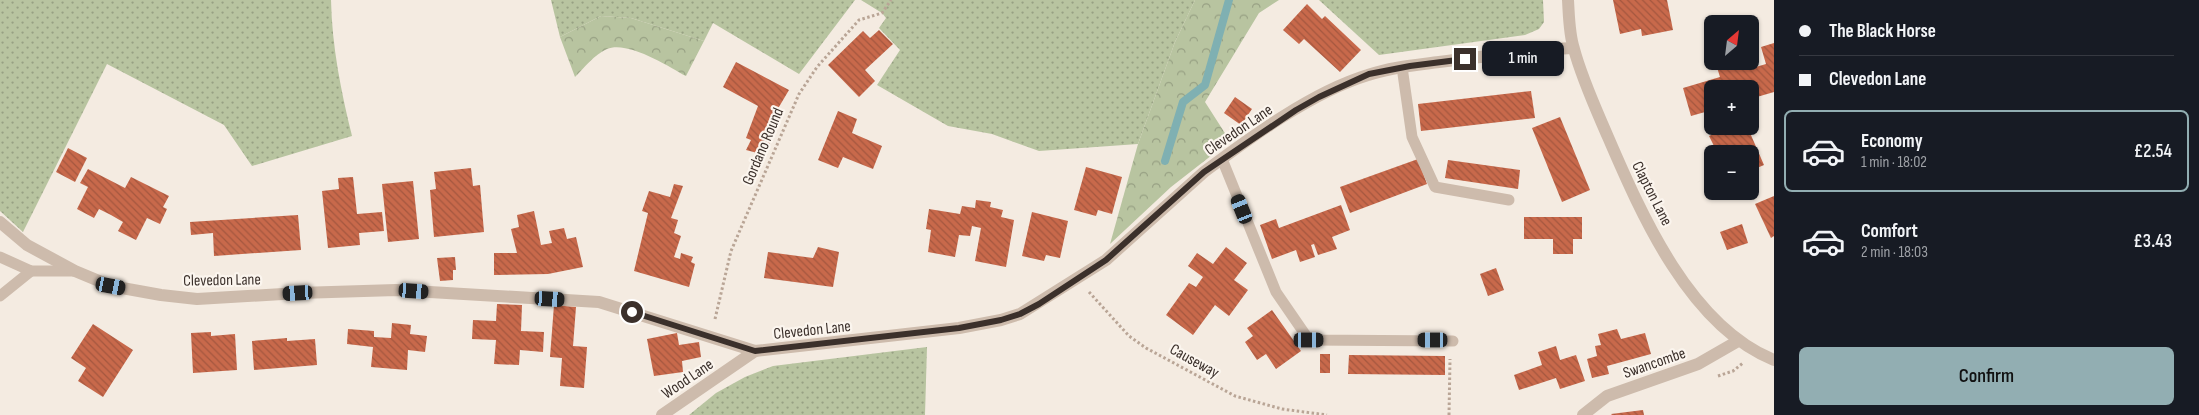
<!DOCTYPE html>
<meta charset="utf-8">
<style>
body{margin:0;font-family:"Sofia Sans Condensed",sans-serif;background:#242831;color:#f1f3f6;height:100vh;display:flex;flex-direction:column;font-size:19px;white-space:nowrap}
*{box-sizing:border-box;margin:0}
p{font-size:16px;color:#9ea1a6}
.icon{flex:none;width:28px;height:28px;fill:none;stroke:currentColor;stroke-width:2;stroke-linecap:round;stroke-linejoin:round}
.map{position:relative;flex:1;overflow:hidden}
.panel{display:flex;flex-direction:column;background:#171b24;width:425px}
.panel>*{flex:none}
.guide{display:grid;align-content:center;height:110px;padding:0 25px;background:#171b24}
.needle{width:32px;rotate:28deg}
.buttons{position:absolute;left:1704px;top:15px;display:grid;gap:10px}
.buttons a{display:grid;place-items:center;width:55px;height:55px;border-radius:8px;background:#171b24;box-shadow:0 1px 4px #0004;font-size:25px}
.end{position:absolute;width:22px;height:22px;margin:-11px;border:6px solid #3b302b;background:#fff;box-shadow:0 0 0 2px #fff}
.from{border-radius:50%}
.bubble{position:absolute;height:35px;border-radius:8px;background:#171b24;box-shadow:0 1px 4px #0004;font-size:16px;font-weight:600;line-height:35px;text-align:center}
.car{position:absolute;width:15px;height:30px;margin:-15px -8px;border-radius:6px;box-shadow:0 0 4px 1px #0007;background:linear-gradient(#222 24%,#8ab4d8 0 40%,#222 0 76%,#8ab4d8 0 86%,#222 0)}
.guide b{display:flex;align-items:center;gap:18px;height:48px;font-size:19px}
.guide b+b{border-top:1px solid #363941}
.guide i{width:12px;height:12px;background:#f1f3f6}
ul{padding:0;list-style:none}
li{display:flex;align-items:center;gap:15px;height:82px;margin:0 10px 8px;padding:0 15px;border:2px solid transparent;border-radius:8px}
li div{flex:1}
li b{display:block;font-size:19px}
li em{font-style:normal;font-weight:600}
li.active{border-color:#92aeb2}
li>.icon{width:45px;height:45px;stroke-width:1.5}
.action{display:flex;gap:10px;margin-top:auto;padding:10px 25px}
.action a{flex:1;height:58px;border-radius:8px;background:#92aeb2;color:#111;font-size:20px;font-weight:600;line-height:58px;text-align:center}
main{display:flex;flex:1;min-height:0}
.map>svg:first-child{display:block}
.grass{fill:url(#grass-dots)}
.forest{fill:url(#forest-crowns)}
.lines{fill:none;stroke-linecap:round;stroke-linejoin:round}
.stream{stroke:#7fb0b2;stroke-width:8}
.building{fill:url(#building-back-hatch)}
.path{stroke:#b9a596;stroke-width:3;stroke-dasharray:2.5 2.5;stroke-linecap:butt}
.lane{stroke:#cdbbac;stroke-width:11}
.street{stroke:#cdbbac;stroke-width:12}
.route{stroke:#3b302b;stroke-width:6}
.labels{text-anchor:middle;stroke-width:4.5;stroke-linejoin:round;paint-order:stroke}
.street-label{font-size:16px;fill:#3b302b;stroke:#fbf5ee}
</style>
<main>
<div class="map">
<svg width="1774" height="415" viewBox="0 0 1774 415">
<defs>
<pattern id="grass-dots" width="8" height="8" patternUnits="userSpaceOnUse" patternTransform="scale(1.25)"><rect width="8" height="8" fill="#b8c4a0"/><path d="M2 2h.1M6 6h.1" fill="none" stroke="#97a083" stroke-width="1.8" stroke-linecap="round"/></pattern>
<pattern id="forest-crowns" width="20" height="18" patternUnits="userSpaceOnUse" patternTransform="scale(1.25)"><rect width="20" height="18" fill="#b8c4a0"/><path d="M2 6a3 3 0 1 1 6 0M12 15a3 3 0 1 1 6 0" fill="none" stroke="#97a083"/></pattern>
<pattern id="building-back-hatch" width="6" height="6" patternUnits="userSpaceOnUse" patternTransform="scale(1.25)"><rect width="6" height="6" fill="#c8694b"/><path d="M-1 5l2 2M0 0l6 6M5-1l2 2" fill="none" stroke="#a4573f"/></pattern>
</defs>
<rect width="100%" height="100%" fill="#f4ebe1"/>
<g class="grass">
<path d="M 0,0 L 331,0 C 332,47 341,91 352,136 L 252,166 L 224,125 L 107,64 L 23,232 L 0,211 Z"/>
<polygon points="551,0 855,0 799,74 713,23 704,41 631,18 601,16 560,37"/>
<polygon points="861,0 1195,0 1175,42 1138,144 1039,151 992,134 948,126 877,85 900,50 879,28 886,18 882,13"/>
<polygon points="1319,0 1543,0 1544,22 1539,29 1525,35 1379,55"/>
<polygon points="927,347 925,415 689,415 716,393 745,377 773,366"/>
</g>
<g class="forest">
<polygon points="1195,0 1279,0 1259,13 1205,102 1230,141 1171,187 1110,244 1138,144 1175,42"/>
<path d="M 601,16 L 631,18 L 704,41 L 686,76 C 668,66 627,40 607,49 C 594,55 585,67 575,77 L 560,37 Z"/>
</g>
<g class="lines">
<polyline class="stream" points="1165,161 1183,102 1205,85 1229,0"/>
</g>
<g class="building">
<polygon points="1613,0 1667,0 1673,30 1642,36 1641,29 1620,34"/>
<polygon points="1307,4 1322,19 1325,16 1361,50 1340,72 1304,39 1299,44 1283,30"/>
<polygon points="879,30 893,44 865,70 875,81 859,97 828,65 863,31 870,38"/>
<polygon points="1774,43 1774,92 1750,99 1750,89 1712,89 1712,110 1691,116 1683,88 1720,77 1715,61 1747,61 1749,69 1766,64 1761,47"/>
<polygon points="736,62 789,90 773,117 779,121 765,155 746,150 751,140 746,138 758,106 723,87"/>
<polygon points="1531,91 1535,118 1421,131 1418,104"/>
<polygon points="1235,97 1252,109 1241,125 1224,113"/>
<polygon points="838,111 857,119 852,133 882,146 873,169 843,157 838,168 818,160"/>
<polygon points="1560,117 1590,190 1562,202 1532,128"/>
<polygon points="1731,126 1747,126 1764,165 1750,171 1750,154 1712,154 1712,165 1708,156 1717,152 1709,136"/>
<polygon points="68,148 87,158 75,182 56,172"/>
<polygon points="1418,159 1427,184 1350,213 1340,187"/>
<polygon points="1448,160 1520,170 1518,189 1445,178"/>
<polygon points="1086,167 1122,177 1112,214 1098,210 1096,216 1074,210"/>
<polygon points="471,168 473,186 480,185 484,232 434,237 430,190 436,189 434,172"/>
<polygon points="88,169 125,188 131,177 169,196 163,207 167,209 160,224 147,218 136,240 118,231 123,222 111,215 99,209 94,218 77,209 88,187 80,183"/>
<polygon points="353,177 357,214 382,212 384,231 359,233 360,245 328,248 322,191 339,189 338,178"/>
<polygon points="413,181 419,239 388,242 382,184"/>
<polygon points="674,184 683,186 671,218 678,220 674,233 681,236 674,257 680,259 681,253 693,257 691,262 695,264 689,287 634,271 648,213 642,211 649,191 670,197"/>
<polygon points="1774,196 1774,236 1771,238 1755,204"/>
<polygon points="976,200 991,202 990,207 1003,210 1001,217 1014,220 1006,267 975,261 981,228 972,226 970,236 959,235 955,257 928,252 931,230 926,229 929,209 960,214 962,206 975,208"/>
<polygon points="1341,205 1350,230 1332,237 1337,249 1318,255 1314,244 1311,245 1315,257 1300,262 1296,250 1272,259 1260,225 1276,219 1279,228"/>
<polygon points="534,211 541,245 552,243 549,231 564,228 567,239 576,237 583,267 548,274 494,275 494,253 517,253 511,229 519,227 517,215"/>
<polygon points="1032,212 1068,221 1060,258 1046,255 1044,261 1022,256"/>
<polygon points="298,215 301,250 214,256 213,233 191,235 190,222"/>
<polygon points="1524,217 1582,217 1582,239 1573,239 1573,254 1553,254 1553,239 1524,239"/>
<polygon points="1742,224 1748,243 1727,250 1720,232"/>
<polygon points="818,247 839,252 833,287 764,278 768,252 813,258"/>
<polygon points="1226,247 1247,263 1234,280 1248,290 1229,316 1215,305 1193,335 1166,315 1189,283 1196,287 1203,277 1188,266 1197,253 1213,264"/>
<polygon points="455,257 456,270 453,270 453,280 440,281 437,258"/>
<polygon points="1496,268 1504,290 1488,296 1480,274"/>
<polygon points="497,304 522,305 521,331 544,332 543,352 520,350 519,365 494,364 496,340 472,339 473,320 496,321"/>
<polygon points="554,305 576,307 573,346 587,347 584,388 560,386 562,358 550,357"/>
<polygon points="1272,310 1301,351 1276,369 1266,354 1257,360 1245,342 1253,336 1247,328"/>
<polygon points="392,323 411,325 410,334 427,336 425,352 408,350 407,370 371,367 373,347 347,344 348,329 374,331 374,337 391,338"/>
<polygon points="93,324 133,350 103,397 78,381 86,368 71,358"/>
<polygon points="1617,329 1621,339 1645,333 1651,354 1607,366 1609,374 1592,378 1587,359 1597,356 1595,346 1601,345 1598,334"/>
<polygon points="211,332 211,336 235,334 237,370 193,373 191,333"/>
<polygon points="677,333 679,345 699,342 701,357 682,361 683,372 654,376 647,339"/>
<polygon points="287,338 287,341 315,339 317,365 254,370 252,341"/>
<polygon points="1556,346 1560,360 1576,355 1585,381 1560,389 1556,378 1519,390 1514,375 1542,365 1538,352"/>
<rect x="1320" y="354" width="10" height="19"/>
<polygon points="1349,355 1445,356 1445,375 1348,374"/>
<polygon points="1643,410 1644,415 1612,415 1611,414"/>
</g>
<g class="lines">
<g class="path">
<polyline points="1089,292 1129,336 1146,348 1235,396 1282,409 1327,415"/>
<polyline points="715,319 731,251 799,94 817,67 859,20 882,13 891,0"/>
<polyline points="1718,376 1733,371 1743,363"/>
<polyline points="1449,415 1450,359"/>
</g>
<g class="lane">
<polyline points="1402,67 1412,137 1435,187 1509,200"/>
<polyline points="1222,159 1276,292 1309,340 1453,341"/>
<polyline points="0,257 31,271 75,271"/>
<polyline points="0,296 31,271"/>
</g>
<g class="street">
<path d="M 1568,0 C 1569,16 1569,34 1574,49 C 1582,79 1596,109 1608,137 C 1642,216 1690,326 1774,360"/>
<path d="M 0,222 L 27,245 L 75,271 L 111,286 L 161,295 L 197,299 L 299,293 L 396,290 L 599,302 L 755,351 L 959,328 L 1001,320 L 1020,314 L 1106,260 L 1204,172 C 1251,137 1312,92 1368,75 C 1391,67 1416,65 1439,62 C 1477,57 1515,53 1553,49 L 1573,48"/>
<polyline points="662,415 755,351"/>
<polyline points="1583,415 1607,396 1698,364 1738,341"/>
</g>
</g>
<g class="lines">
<polyline class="route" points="632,312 755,351 959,328 1001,320 1020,314 1039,304 1106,260 1204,172 1296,110 1319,97 1369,74 1410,66 1465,59"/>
</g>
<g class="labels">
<g class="street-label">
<text transform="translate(1238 129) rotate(-34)" y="6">Clevedon Lane</text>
<text transform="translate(762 146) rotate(-67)" y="6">Gordano Round</text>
<text transform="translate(1653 193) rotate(63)" y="6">Clapton Lane</text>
<text transform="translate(222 279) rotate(-1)" y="6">Clevedon Lane</text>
<text transform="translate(812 329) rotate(-6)" y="6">Clevedon Lane</text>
<text transform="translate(1195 360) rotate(29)" y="6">Causeway</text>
<text transform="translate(1654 362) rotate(-19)" y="6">Swancombe</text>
<text transform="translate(687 378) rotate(-34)" y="6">Wood Lane</text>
</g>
</g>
</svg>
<div class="buttons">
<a><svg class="needle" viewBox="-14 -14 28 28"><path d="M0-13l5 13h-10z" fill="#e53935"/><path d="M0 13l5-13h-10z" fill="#9ea1a6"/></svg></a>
<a>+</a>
<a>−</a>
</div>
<i class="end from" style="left:632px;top:312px"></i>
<i class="end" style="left:1465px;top:59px"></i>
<div class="bubble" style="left:1482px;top:41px;width:82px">1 min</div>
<i class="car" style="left:1242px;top:209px;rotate:338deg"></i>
<i class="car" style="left:111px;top:286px;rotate:101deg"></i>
<i class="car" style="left:414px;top:291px;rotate:94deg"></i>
<i class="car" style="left:298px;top:293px;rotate:267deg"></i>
<i class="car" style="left:550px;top:299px;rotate:93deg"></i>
<i class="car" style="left:1309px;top:340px;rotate:90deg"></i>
<i class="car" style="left:1433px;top:340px;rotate:270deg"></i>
</div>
<section class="panel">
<div class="guide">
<b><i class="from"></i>The Black Horse</b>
<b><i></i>Clevedon Lane</b>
</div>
<ul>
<li class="active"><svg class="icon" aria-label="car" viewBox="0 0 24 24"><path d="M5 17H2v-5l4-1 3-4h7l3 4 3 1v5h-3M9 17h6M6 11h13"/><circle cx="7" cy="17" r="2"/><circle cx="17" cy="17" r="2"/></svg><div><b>Economy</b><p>1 min · 18:02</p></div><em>£2.54</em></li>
<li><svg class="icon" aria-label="car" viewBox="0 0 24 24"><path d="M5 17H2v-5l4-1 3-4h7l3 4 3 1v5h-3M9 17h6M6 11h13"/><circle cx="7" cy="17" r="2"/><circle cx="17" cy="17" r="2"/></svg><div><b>Comfort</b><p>2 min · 18:03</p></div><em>£3.43</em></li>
</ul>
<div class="action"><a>Confirm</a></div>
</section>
</main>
